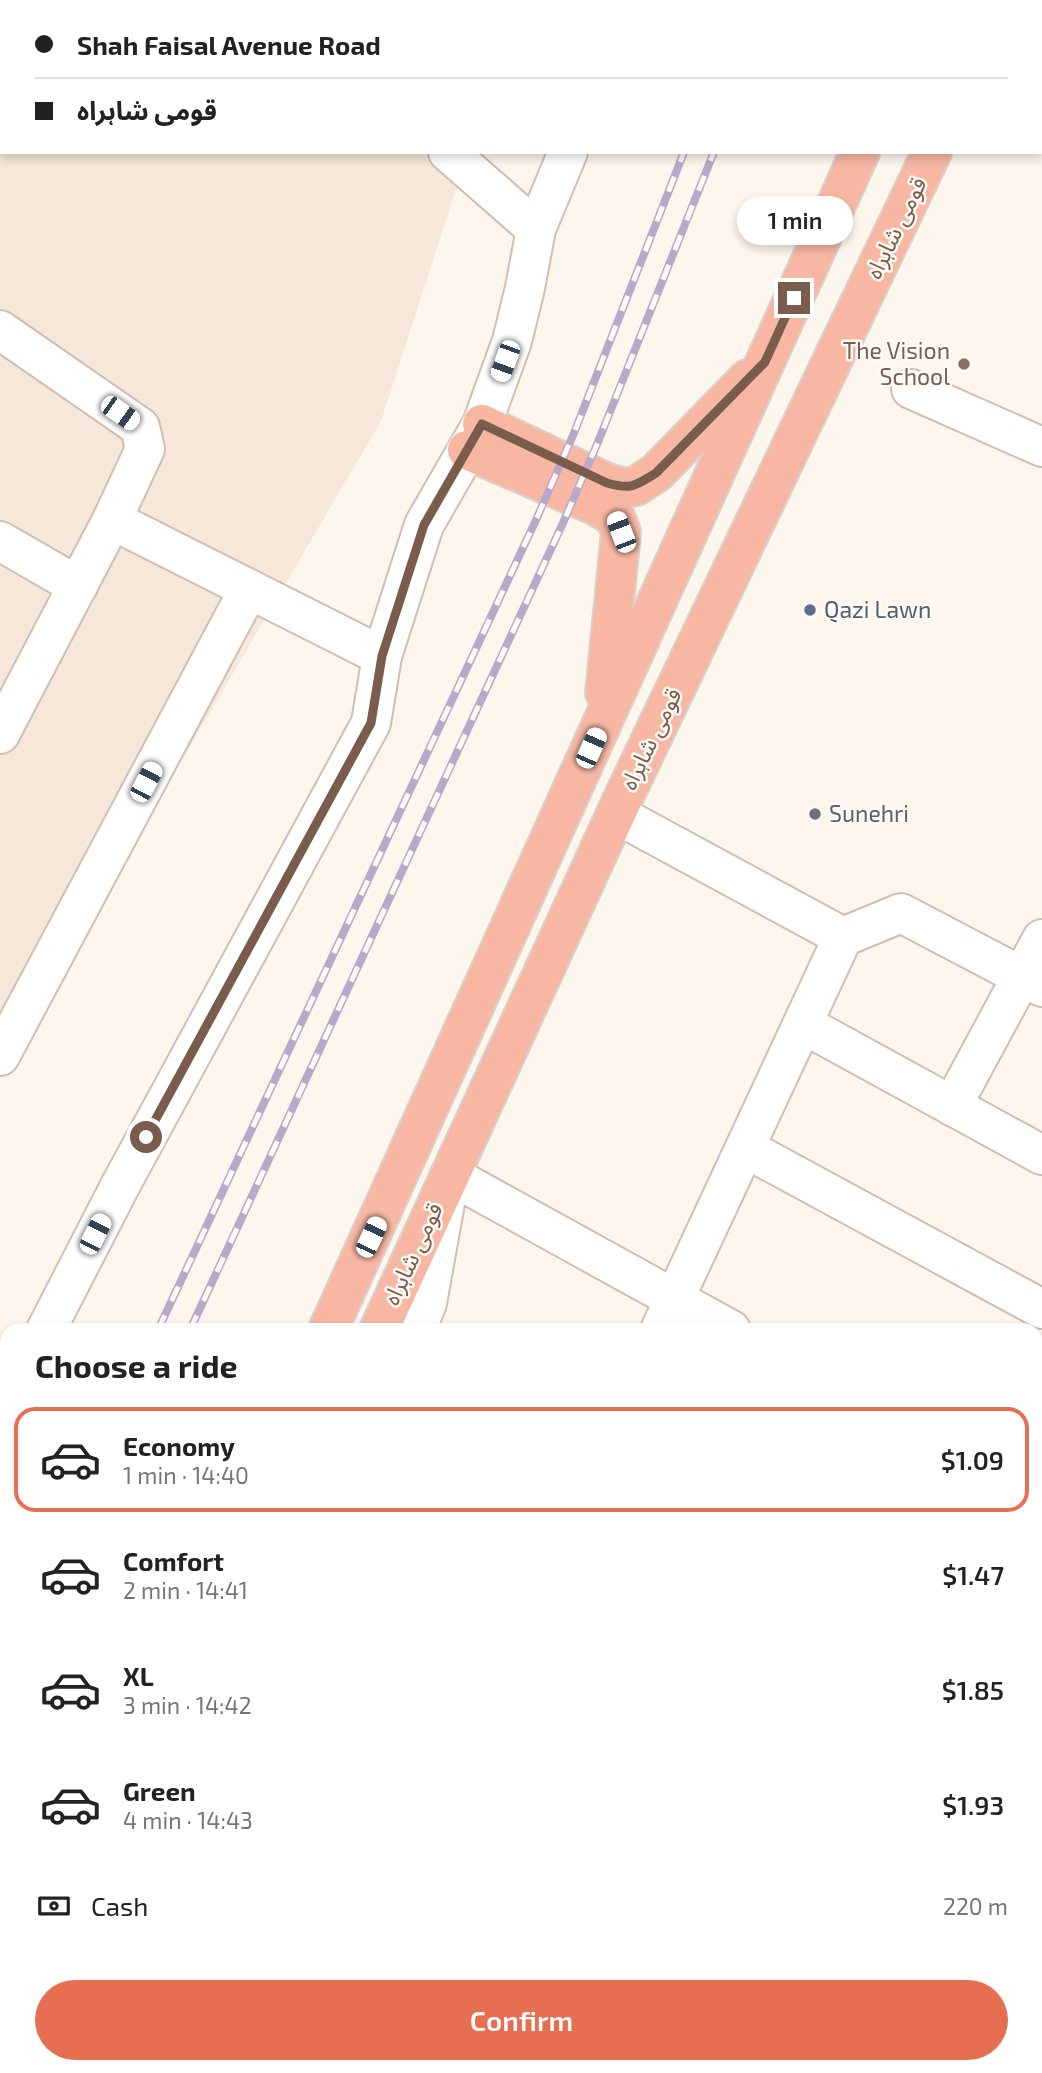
<!DOCTYPE html>
<meta charset="utf-8">
<style>
body{margin:0;font-family:"Exo 2","Noto Sans Arabic",sans-serif;background:#f2f2f2;color:#222;height:100vh;display:flex;flex-direction:column;font-size:26px;white-space:nowrap}
*{box-sizing:border-box;margin:0}
p{font-size:23px;color:#767676}
.icon{flex:none;width:38px;height:38px;fill:none;stroke:currentColor;stroke-width:2;stroke-linecap:round;stroke-linejoin:round}
.map{position:relative;flex:1;overflow:hidden}
.details{position:absolute;left:0px;top:1323px;width:1043px;height:751px;display:flex;flex-direction:column;background:#fff;border-radius:21px 21px 0 0;box-shadow:0 4px 10px #0003}
.details>*{flex:none}
.banner{position:absolute;left:0px;top:0px;width:1043px;height:154px;box-shadow:0 4px 10px #0003;display:grid;align-content:center;height:154px;padding:0 35px;background:#fff}
.end{position:absolute;width:32px;height:32px;margin:-16px;border:9px solid #7a5c4d;background:#fff;box-shadow:0 0 0 4px #fff}
.from{border-radius:50%}
.bubble{position:absolute;height:49px;border-radius:24px;background:#fff;box-shadow:0 4px 10px #0003;font-size:23px;font-weight:600;line-height:49px;text-align:center}
.car{position:absolute;width:21px;height:42px;margin:-21px -10px;border-radius:9px;box-shadow:0 0 5px 2px #0007;background:linear-gradient(#fff 24%,#345 0 40%,#fff 0 76%,#345 0 86%,#fff 0)}
.banner b{display:flex;align-items:center;gap:24px;height:66px;font-size:26px}
.banner b+b{border-top:2px solid #e0e0e0}
.banner i{width:18px;height:18px;background:#222}
ul{padding:0;list-style:none}
li{display:flex;align-items:center;gap:21px;height:105px;margin:0 14px 10px;padding:0 21px;border:4px solid transparent;border-radius:21px}
li div{flex:1}
li b{display:block;font-size:26px}
li em{font-style:normal;font-weight:600}
li.active{border-color:#e76f51}
li>.icon{width:63px;height:63px;stroke-width:1.5}
h2{padding:0 35px;font-size:32px;line-height:84px}
.pay{display:flex;align-items:center;gap:18px;height:77px;padding:0 35px;font-size:26px}
.pay p{margin-inline-start:auto}
.action{display:flex;gap:14px;margin-top:auto;padding:14px 35px}
.action a{flex:1;height:80px;border-radius:42px;background:#e76f51;color:#fff;font-size:28px;font-weight:600;line-height:80px;text-align:center}
.map>svg:first-child{display:block}
.residential{fill:#f5e8da}
.lines{fill:none;stroke-linecap:round;stroke-linejoin:round}
.minor-casing{stroke:#d1beb0;stroke-width:42}
.major-casing{stroke:#dad1cd;stroke-width:42}
.highway-casing{stroke:#dad1cd;stroke-width:42}
.minor{stroke:#fff;stroke-width:38}
.major{stroke:#fbd9a5;stroke-width:38}
.highway{stroke:#f7b7a3;stroke-width:38}
.rail-casing{stroke:#b9a8c9;stroke-width:8}
.rail{stroke:#fffaf3;stroke-width:5;stroke-dasharray:16;stroke-linecap:butt}
.route{stroke:#7a5c4d;stroke-width:9}
.education-dot{fill:#8d6e63;stroke:#fffaf3;stroke-width:2.5}
.service-dot{fill:#5c6f8a;stroke:#fffaf3;stroke-width:2.5}
.worship-dot{fill:#6b7280;stroke:#fffaf3;stroke-width:2.5}
.labels{text-anchor:middle;stroke-width:5;stroke-linejoin:round;paint-order:stroke}
.street-label{font-size:23px;fill:#7a5c4d;stroke:#fffaf3}
.education-label{font-size:23px;fill:#785e54;stroke:#fffaf3;text-anchor:end}
.service-label{font-size:23px;fill:#4e5e75;stroke:#fffaf3;text-anchor:start}
.worship-label{font-size:23px;fill:#5b616d;stroke:#fffaf3;text-anchor:start}
</style>
<div class="map">
<svg width="1042" height="2073" viewBox="0 0 1042 2073">
<rect width="100%" height="100%" fill="#fdf6ec"/>
<polygon class="residential" points="0,0 516,0 2,2 2,152 468,152 381,421 0,1070"/>
<g class="lines">
<defs>
<g id="minor">
<polyline points="285,0 287,2"/>
<polyline points="25,2 26,0"/>
<polyline points="417,2 417,0"/>
<polyline points="630,2 631,0"/>
<polyline points="0,29 2,27"/>
<polyline points="448,152 536,229"/>
<polyline points="0,330 140,427 145,449 112,520 0,734"/>
<polyline points="911,389 1042,447"/>
<polyline points="112,520 382,656"/>
<polyline points="0,541 78,586"/>
<polyline points="616,814 843,937"/>
<polyline points="803,1024 1042,1155"/>
<polyline points="0,1056 249,589"/>
<polyline points="952,1106 1042,939"/>
<polyline points="745,1148 1042,1309"/>
<polyline points="46,1330 120,1186 371,723 382,656 424,525 482,424 512,341 525,288 536,229 568,152"/>
<polyline points="416,1330 427,1303 450,1175 731,1330"/>
<polyline points="660,1330 843,937 901,913 1042,987"/>
<polyline points="0,1420 7,1406"/>
<polyline points="1036,1504 1042,1508"/>
<polyline points="1036,1696 1042,1699"/>
<polyline points="1036,1850 1042,1853"/>
<polyline points="0,1852 7,1838"/>
<polyline points="1036,2010 1042,2013"/>
<polyline points="458,2067 467,2073"/>
<polyline points="782,2067 795,2073"/>
<polyline points="56,2073 59,2067"/>
<polyline points="284,2073 288,2067"/>
<polyline points="715,2073 716,2067"/>
</g>
<polyline id="major" points="0,1941 7,1927"/>
<g id="highway">
<polyline points="928,2 929,0"/>
<polyline points="1004,2 1004,0"/>
<polyline points="482,424 607,483 624,488 636,486 656,473 748,379"/>
<polyline points="467,450 597,506 615,517 621,532 605,693"/>
<polyline points="328,1330 860,152"/>
<polyline points="379,1330 626,792 932,152"/>
<polyline points="0,2026 7,2014"/>
<polyline points="15,2073 19,2067"/>
</g>
</defs>
<use href="#minor" class="minor-casing"/>
<use href="#major" class="major-casing"/>
<use href="#highway" class="highway-casing"/>
<use href="#minor" class="minor"/>
<use href="#major" class="major"/>
<use href="#highway" class="highway"/>
<defs>
<g id="rail">
<polyline points="743,2 744,0"/>
<polyline points="775,2 775,0"/>
<polyline points="158,1330 536,520 574,433 684,152"/>
<polyline points="190,1330 563,523 598,442 714,152"/>
<polyline points="0,1673 7,1658"/>
<polyline points="0,1745 7,1729"/>
</g>
</defs>
<use href="#rail" class="rail-casing"/>
<use href="#rail" class="rail"/>
</g>
<g class="lines">
<path class="route" d="M 146,1137 L 371,723 L 382,656 L 424,525 L 482,424 L 607,483 C 631,490 635,486 656,473 L 765,362 L 794,298"/>
</g>
<circle class="education-dot" cx="964" cy="364" r="7"/>
<circle class="service-dot" cx="810" cy="610" r="7"/>
<circle class="worship-dot" cx="815" cy="814" r="7"/>
<g class="labels">
<g class="street-label">
<text transform="translate(896 228) rotate(-64)" y="8">قومی شاہراہ</text>
<text transform="translate(651 739) rotate(-64)" y="8">قومی شاہراہ</text>
<text transform="translate(413 1254) rotate(-65)" y="8">قومی شاہراہ</text>
</g>
<g class="education-label">
<text x="950" y="359">The Vision<tspan x="950" dy="26">School</tspan></text>
</g>
<g class="service-label">
<text x="824" y="618">Qazi Lawn</text>
</g>
<g class="worship-label">
<text x="829" y="822">Sunehri</text>
</g>
</g>
</svg>
<i class="end from" style="left:146px;top:1137px"></i>
<i class="end" style="left:794px;top:298px"></i>
<div class="bubble" style="left:737px;top:196px;width:116px">1 min</div>
<i class="car" style="left:505px;top:361px;rotate:200deg"></i>
<i class="car" style="left:120px;top:413px;rotate:125deg"></i>
<i class="car" style="left:621px;top:532px;rotate:339deg"></i>
<i class="car" style="left:591px;top:748px;rotate:24deg"></i>
<i class="car" style="left:146px;top:782px;rotate:28deg"></i>
<i class="car" style="left:95px;top:1234px;rotate:27deg"></i>
<i class="car" style="left:371px;top:1237px;rotate:25deg"></i>
<div class="banner">
<b><i class="from"></i>Shah Faisal Avenue Road</b>
<b><i></i>قومی شاہراہ</b>
</div>
<section class="details">
<h2>Choose a ride</h2>
<ul>
<li class="active"><svg class="icon" aria-label="car" viewBox="0 0 24 24"><path d="M5 17H2v-5l4-1 3-4h7l3 4 3 1v5h-3M9 17h6M6 11h13"/><circle cx="7" cy="17" r="2"/><circle cx="17" cy="17" r="2"/></svg><div><b>Economy</b><p>1 min · 14:40</p></div><em>$1.09</em></li>
<li><svg class="icon" aria-label="car" viewBox="0 0 24 24"><path d="M5 17H2v-5l4-1 3-4h7l3 4 3 1v5h-3M9 17h6M6 11h13"/><circle cx="7" cy="17" r="2"/><circle cx="17" cy="17" r="2"/></svg><div><b>Comfort</b><p>2 min · 14:41</p></div><em>$1.47</em></li>
<li><svg class="icon" aria-label="car" viewBox="0 0 24 24"><path d="M5 17H2v-5l4-1 3-4h7l3 4 3 1v5h-3M9 17h6M6 11h13"/><circle cx="7" cy="17" r="2"/><circle cx="17" cy="17" r="2"/></svg><div><b>XL</b><p>3 min · 14:42</p></div><em>$1.85</em></li>
<li><svg class="icon" aria-label="car" viewBox="0 0 24 24"><path d="M5 17H2v-5l4-1 3-4h7l3 4 3 1v5h-3M9 17h6M6 11h13"/><circle cx="7" cy="17" r="2"/><circle cx="17" cy="17" r="2"/></svg><div><b>Green</b><p>4 min · 14:43</p></div><em>$1.93</em></li>
</ul>
<div class="pay"><svg class="icon" aria-label="cash" viewBox="0 0 24 24"><path d="M3 7h18v10H3z"/><circle cx="12" cy="12" r="2"/></svg>Cash<p>220 m</p></div>
<div class="action"><a>Confirm</a></div>
</section>
</div>
